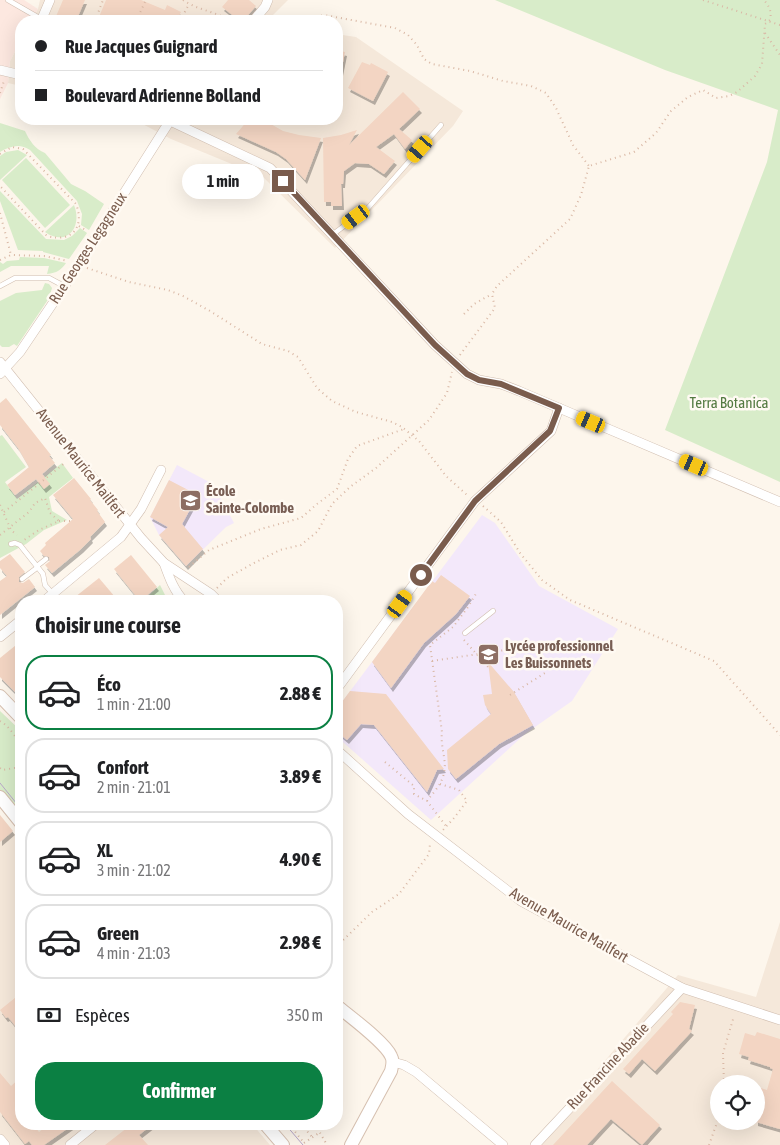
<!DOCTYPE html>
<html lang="fr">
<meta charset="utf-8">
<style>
body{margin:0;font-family:"Asap Condensed",sans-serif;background:#f6f6f6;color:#202124;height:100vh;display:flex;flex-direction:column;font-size:19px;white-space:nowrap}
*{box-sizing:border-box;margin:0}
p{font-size:16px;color:#757577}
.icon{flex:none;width:28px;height:28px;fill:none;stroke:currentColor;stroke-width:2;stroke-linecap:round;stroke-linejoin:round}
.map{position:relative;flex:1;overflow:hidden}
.side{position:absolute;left:15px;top:595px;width:328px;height:535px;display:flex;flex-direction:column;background:#fff;border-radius:20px;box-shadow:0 5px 20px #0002}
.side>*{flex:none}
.top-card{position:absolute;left:15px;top:15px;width:328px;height:110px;border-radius:20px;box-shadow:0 5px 20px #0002;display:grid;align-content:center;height:110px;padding:0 20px;background:#fff}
.controls{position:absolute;left:710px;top:1075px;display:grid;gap:10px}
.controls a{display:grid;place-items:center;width:55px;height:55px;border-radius:50%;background:#fff;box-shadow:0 5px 20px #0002;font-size:25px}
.end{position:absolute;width:22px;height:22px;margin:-11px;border:6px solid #7a5c4d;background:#fff;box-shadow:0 0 0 2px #fff}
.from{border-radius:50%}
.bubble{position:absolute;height:35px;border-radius:18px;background:#fff;box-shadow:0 5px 20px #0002;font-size:16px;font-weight:700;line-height:35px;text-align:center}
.car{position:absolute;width:15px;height:30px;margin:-15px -8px;border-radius:6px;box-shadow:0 0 4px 1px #0007;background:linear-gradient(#f5c518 24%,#345 0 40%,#f5c518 0 76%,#345 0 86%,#f5c518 0)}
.top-card b{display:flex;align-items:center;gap:18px;height:48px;font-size:19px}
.top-card b+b{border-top:1px solid #e0e0e0}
.top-card i{width:12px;height:12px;background:#202124}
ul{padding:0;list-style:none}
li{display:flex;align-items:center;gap:15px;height:75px;margin:0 10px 8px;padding:0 10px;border:2px solid #e0e0e0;border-radius:20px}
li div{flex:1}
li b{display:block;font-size:19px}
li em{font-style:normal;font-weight:700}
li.on{border-color:#0b8043}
li>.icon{width:45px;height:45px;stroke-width:1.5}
h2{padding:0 20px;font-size:22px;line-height:60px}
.pay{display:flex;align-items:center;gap:12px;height:55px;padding:0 20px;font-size:19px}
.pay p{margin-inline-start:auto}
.cta{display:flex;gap:10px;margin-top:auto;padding:10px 20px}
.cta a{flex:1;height:58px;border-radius:20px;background:#0b8043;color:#fff;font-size:20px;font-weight:700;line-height:58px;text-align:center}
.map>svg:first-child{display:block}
.residential{fill:#f5e8da;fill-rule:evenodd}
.commercial{fill:#fde8e0}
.education{fill:#f3e8fa}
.green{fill:#d8ecc9}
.building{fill:#f3d5c3;filter:url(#shadow)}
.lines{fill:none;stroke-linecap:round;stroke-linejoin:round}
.service-casing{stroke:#d1beb0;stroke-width:5.5}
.minor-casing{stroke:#d1beb0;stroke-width:10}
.secondary-casing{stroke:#d6c0b0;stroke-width:14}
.path{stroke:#d9b8a5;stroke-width:2;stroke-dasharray:1 4;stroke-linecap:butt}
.service{stroke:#fff;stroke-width:4.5}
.minor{stroke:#fff;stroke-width:9}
.secondary{stroke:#fff;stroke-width:12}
.tram{stroke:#b9a8c9;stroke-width:1}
.route{stroke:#7a5c4d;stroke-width:6}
.labels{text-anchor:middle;stroke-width:5;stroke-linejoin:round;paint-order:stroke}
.street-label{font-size:15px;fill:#7a5c4d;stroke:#fffaf3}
.park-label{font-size:15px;fill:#537a41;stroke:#fffaf3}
.education-label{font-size:15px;font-weight:bold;fill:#785e54;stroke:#fffaf3;text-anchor:start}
</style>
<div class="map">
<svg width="780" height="1145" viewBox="0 0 780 1145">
<defs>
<filter id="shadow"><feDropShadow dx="2" dy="4" stdDeviation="0" flood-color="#0004"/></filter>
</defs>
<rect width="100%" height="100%" fill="#fdf6ec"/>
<g class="residential">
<polygon points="40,0 288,0 267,21 31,21 38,9"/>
<polygon points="336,34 356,37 463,111 453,126 335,248 263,177 171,139 133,119 336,119"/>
<polygon points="21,40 21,86 8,83 10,61"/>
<polygon points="0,816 21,842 21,1124 252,1124 270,1145 0,1145"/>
<path d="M 780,922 L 780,1145 L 533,1145 L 678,975 L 756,997 ZM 719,1084 L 756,1084 L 756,1121 L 719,1121 Z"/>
</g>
<polygon class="commercial" points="0,0 24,0 38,9 31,21 21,21 21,40 10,61 8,83 0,99"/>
<g class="education">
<polygon points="177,465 213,484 234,523 226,527 186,566 159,535 150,517"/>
<polygon points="482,515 495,523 539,586 618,629 572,701 525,734 431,820 336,736 336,710"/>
</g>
<g class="green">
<polygon points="495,0 780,0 780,482 665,430 767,162 778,110 665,70"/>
<path d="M 0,123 L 25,131 C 29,140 35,149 45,153 L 71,184 L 85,191 L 104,204 L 89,230 L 81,225 L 82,214 L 77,201 L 30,150 C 20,143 10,146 0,152 Z"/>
<polygon points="18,150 27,155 0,180 0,156 6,152"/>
<polygon points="26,158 70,205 45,228 2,180"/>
<polygon points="0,191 46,239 64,240 72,236 80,228 87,233 69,259 43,252 43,251 18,250 0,201"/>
<path d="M 74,205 C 83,228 66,247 45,232 Z"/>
<path d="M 20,257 L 44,258 L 66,263 C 61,270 57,273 47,274 L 49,266 L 11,266 L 0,272 L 0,262 L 3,264 L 7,261 L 19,260 Z"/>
<polygon points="45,283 49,284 52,288 49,298 17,346 14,344 9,347 2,347 0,345 0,301 16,293 42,290"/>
<polygon points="2,435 26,467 5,482 17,499 62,463 73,478 49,497 52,511 67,520 44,530 26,544 0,558 0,436"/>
<polygon points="160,585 168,601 143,601"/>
<polygon points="0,711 21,731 21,816 0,790"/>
</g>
<g class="building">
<polygon points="63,0 85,0 76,21 54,21"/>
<polygon points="106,0 141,0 165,10 167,5 181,12 176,21 109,21 99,17"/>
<polygon points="228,0 249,0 256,6 243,21 240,21 222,7"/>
<polygon points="336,50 345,52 340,77 336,77"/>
<polygon points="362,62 370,65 371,63 388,72 373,101 348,88"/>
<polygon points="403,92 420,109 399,129 412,140 405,149 394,134 376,147 395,161 384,174 369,164 355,163 344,171 343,184 341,184 342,206 331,206 331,202 324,202 323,138 341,135 357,130 349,145"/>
<polygon points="249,119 262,119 283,131 299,135 321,138 305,180 286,159 276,152 236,134"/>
<polygon points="6,398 51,455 49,456 55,463 42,474 50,484 44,489 36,479 15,495 7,485 29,467 18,448 0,425 0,403"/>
<polygon points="74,478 91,499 90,500 98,510 97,511 105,522 90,537 91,539 81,549 52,573 45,565 50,561 49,557 44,556 40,551 46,545 45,543 73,519 53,495"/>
<polygon points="169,480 192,492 187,500 193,504 182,524 203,549 186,566 159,535 168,527 150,517"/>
<polygon points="10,554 25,572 19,577 19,582 23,583 29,579 35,587 0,615 0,581 7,576 0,568 0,561"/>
<polygon points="131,555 157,587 140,601 114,569"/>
<polygon points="441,575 470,596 456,614 424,643 391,688 372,662 432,581 435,583"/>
<polygon points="99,578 115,597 110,601 70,601"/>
<polygon points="21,641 21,698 0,677 0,658"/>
<polygon points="488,662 514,692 533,725 499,744 456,779 448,769 447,750 491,714 485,705 483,695 492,694"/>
<polygon points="350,691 386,694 444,769 437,770 427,792 374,725 361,724 347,740 336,731 336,710"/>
<polygon points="0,815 13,831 0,842"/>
<polygon points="21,993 21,1033 8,1017 6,1018 0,1010"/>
<polygon points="680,1002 695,1005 689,1029 692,1031 655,1071 642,1059 629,1074 623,1069 673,1014 671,1012"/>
<polygon points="757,1032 780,1039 780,1129 756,1122 756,1106 761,1088 767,1090 773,1069 770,1068 770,1067 748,1060 749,1057 739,1054 745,1033 755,1036"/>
<polygon points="0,1073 11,1086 21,1077 21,1124 33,1124 39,1132 49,1124 74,1124 44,1145 32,1145 29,1141 25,1144 0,1112"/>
<polygon points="612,1081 660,1125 642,1145 611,1119 587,1145 553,1145"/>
<polygon points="132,1124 153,1124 139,1135 148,1145 105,1145"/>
</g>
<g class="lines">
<defs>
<g id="service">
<polyline points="8,0 41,19"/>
<polyline points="332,235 368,208 441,125"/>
<polyline points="0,286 15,278 49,278 64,286"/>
<polyline points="11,544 15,543 20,545 43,574 45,585 53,594"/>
<polyline points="37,566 46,559"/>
<polyline points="22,579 38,567"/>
<polyline points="465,633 493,611"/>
</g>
<g id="minor">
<polyline points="41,21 50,0"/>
<polyline points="253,21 265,7 268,0"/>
<polyline points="0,70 21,75"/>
<polyline points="166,119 270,168 435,345 467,374 479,380 501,384 519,391 780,502"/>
<polyline points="0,362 141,538 164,563 211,594 218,601"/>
<polyline points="0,374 20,352 78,266 171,119"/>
<path d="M 164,563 C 169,577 174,591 184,601"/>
<polyline points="44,601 121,537 141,509 161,470"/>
<polyline points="0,637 21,620"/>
<polyline points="336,690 475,501 551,431 559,408"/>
<polyline points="336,749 408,814 521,901 682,988 780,1020"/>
<polyline points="393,1062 404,1065 416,1072 503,1145"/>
<polyline points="0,1139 5,1145"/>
<polyline points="70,1145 96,1124"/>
<polyline points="535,1145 682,988"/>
</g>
<g id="secondary">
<polyline points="0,696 21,718"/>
<polyline points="0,797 21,823"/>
<path d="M 336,1005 C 349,1016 385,1042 391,1056 C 394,1061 392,1066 391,1071 L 351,1145"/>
<polyline points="265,1124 283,1145"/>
</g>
</defs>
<use href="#service" class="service-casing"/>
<use href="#minor" class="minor-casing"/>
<use href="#secondary" class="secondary-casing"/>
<g class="path">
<path d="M 183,0 C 197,10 215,11 230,21"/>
<polyline points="703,0 780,25"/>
<polyline points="95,21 103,0"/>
<polyline points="136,21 146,0"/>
<polyline points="180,21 189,4"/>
<polyline points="302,21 324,15 395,28 408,35 417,45 424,59 432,64 470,71 503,81 531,86 546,93 556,108 573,145 589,166"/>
<polyline points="765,33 780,55"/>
<polyline points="0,93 4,81"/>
<path d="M 0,154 L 12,147 L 23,149 L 76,204 C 85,227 72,243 47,236 L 0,186"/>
<polyline points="0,213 11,255"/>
<polyline points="79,226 87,231"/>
<polyline points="0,260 11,255 44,256 68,261"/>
<polyline points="87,268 129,282 168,290 183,296 210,311 262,344 288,351 298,357 317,388 332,401 356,412 392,422 402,427 419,441 446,476 467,495"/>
<polyline points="464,314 474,304 492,294"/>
<path d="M 460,355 L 495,308 L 492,294 L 497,286 L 570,219 L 581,195 L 589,166 L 634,152 L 656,133 L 671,111 L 688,97 L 703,90 L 716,98 L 729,96 L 737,92 L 755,76 L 762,64 L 765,24 L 770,20 C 772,11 769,6 764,0"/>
<polyline points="0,505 11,530 17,535"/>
<polyline points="483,506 501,522 520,553 542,580 570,600 714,661 780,735"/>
<polyline points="4,512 66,462"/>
<polyline points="59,521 72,521"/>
<polyline points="0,535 29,512 35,503 45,498 50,513 59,521 39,530 24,540"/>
<polyline points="189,567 209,550 261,529 301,518 317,504 337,489 348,459 357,446 404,429"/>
<polyline points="217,588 227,578 254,563 280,550 301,545 318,531 332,504 350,487 376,468 429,420 447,393 452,372"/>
<polyline points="160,601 166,593"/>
<polyline points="464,640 488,667"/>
<polyline points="432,661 505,650 517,640"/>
<polyline points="510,695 545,673"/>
<path d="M 0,721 C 9,726 16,737 21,746"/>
<polyline points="385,762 414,786 414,794 427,801 446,826"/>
<polyline points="0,768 2,770 21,767"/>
<polyline points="440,784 459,790 467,801 454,818 443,830"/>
<path d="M 427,801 C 433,793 442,784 444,773 C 447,760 440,746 442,732 L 430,645 L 453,627 L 468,607 L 477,592"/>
<polyline points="336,947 372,912 399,894 429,854 430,844"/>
<polyline points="336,1082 337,1082"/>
<polyline points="724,1084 723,1053 734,1016"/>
<polyline points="289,1124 304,1143"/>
<polyline points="301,1124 312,1137"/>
<polyline points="315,1124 327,1145"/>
<polyline points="304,1143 319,1133"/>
<polyline points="709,1145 719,1117"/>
</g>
<use href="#service" class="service"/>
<use href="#minor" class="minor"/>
<use href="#secondary" class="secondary"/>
<g class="tram">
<polyline points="0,783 21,809"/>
<polyline points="285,1124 303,1145"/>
</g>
</g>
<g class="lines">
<polyline class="route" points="283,181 435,345 467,374 479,380 501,384 559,408 550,431 475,501 421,575"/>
</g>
<defs>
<symbol id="school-square" viewBox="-11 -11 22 22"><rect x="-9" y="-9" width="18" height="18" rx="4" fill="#8d6e63" stroke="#fffaf3"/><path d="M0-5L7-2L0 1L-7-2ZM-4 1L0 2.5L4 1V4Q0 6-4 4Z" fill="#fff"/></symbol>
</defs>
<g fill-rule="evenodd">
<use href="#school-square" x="178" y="488" width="25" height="25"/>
<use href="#school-square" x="476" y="642" width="25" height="25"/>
</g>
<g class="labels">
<g class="street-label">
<text transform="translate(88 248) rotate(-57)" y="5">Rue Georges Legagneux</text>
<text transform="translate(81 463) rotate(52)" y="5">Avenue Maurice Mailfert</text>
<text transform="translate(569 925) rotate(30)" y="5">Avenue Maurice Mailfert</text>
<text transform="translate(608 1066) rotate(-47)" y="5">Rue Francine Abadie</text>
</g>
<g class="park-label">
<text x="729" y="408">Terra Botanica</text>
</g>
<g class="education-label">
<text x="206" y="496">École<tspan x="206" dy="17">Sainte-Colombe</tspan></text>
<text x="505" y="651">Lycée professionnel<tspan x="505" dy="17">Les Buissonnets</tspan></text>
</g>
</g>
</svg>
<div class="controls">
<a><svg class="icon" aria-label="locate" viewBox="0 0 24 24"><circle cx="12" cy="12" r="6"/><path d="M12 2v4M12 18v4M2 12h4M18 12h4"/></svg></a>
</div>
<i class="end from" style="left:421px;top:575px"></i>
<i class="end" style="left:283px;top:181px"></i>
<div class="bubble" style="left:182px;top:164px;width:82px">1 min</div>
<i class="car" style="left:420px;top:149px;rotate:221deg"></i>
<i class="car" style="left:356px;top:217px;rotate:234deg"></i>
<i class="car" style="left:591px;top:422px;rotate:293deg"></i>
<i class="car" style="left:694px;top:465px;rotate:293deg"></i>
<i class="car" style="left:400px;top:604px;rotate:36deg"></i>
<div class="top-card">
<b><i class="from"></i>Rue Jacques Guignard</b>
<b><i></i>Boulevard Adrienne Bolland</b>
</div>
<section class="side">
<h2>Choisir une course</h2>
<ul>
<li class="on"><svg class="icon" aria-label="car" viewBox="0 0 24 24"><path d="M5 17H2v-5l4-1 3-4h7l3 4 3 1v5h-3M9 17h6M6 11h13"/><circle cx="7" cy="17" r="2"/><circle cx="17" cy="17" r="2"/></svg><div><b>Éco</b><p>1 min · 21:00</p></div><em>2.88 €</em></li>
<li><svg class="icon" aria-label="car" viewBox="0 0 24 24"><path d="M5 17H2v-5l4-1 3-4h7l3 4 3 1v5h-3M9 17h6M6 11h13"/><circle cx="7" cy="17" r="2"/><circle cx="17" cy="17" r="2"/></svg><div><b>Confort</b><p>2 min · 21:01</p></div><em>3.89 €</em></li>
<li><svg class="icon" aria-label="car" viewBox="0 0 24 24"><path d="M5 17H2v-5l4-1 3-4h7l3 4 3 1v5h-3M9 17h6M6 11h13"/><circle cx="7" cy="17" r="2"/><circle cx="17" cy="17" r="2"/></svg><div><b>XL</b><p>3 min · 21:02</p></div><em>4.90 €</em></li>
<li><svg class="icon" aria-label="car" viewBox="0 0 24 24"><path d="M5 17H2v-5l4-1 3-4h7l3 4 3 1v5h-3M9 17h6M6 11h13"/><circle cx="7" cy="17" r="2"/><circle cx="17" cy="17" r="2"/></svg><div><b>Green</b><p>4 min · 21:03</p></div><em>2.98 €</em></li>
</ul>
<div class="pay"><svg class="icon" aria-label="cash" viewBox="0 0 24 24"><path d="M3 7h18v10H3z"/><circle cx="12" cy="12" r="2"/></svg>Espèces<p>350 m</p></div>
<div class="cta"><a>Confirmer</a></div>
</section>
</div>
